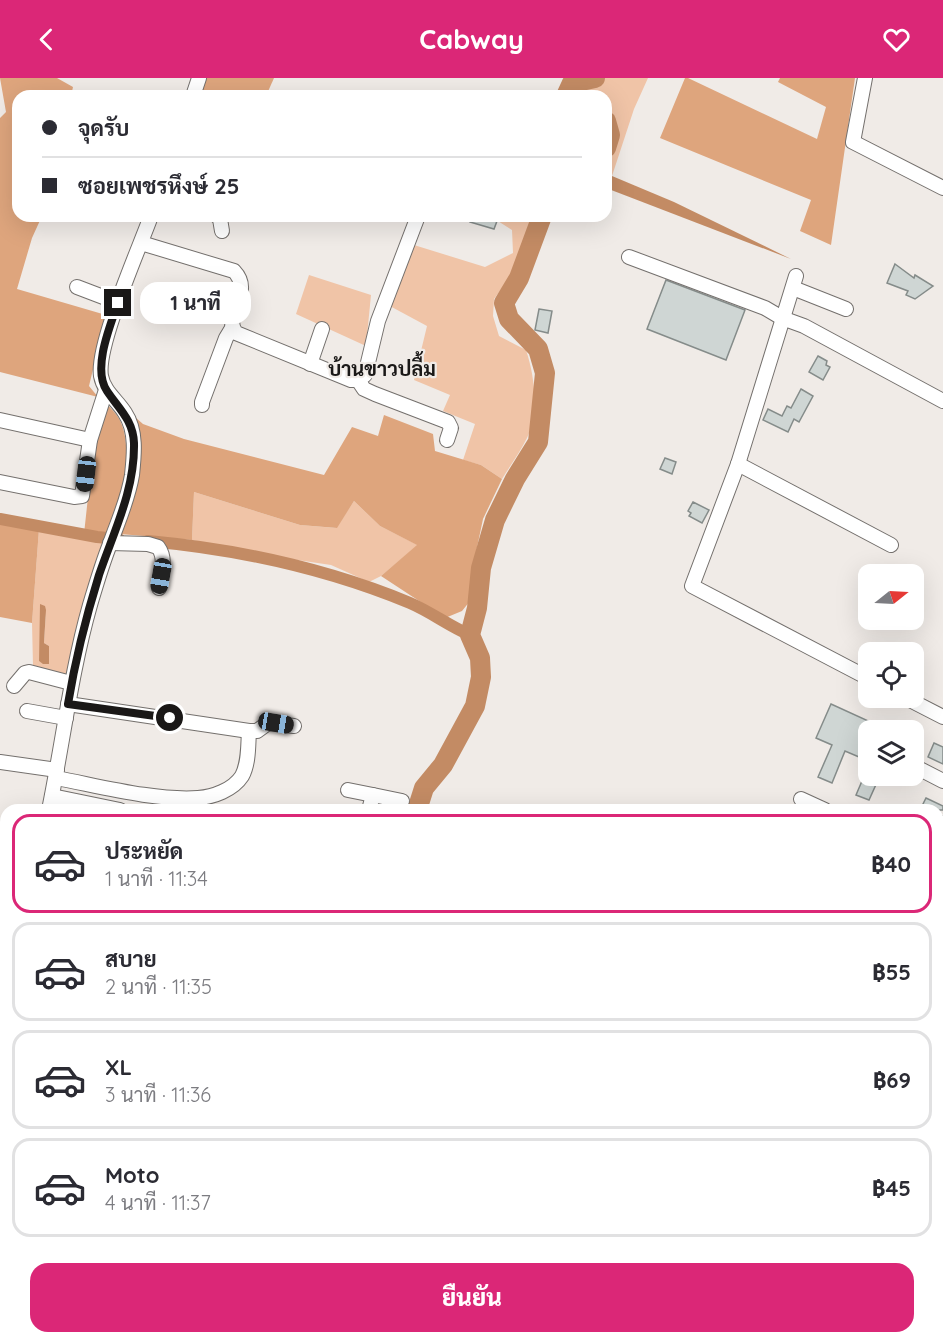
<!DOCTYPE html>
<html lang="th">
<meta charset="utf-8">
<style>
body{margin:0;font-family:Quicksand,Sarabun,sans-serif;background:#f7f7f7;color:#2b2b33;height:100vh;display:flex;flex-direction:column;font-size:22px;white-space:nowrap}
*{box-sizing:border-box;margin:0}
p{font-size:20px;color:#7c7c81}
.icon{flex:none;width:33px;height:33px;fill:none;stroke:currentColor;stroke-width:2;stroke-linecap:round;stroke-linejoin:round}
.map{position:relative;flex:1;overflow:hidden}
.drawer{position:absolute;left:0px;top:726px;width:944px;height:540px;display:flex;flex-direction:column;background:#fff;border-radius:18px 18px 0 0;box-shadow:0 6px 24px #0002}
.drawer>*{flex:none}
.top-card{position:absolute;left:12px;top:12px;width:600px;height:132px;border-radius:18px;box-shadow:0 6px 24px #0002;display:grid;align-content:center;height:132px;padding:0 30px;background:#fff}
.needle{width:39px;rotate:72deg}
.controls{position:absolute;left:858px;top:486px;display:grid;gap:12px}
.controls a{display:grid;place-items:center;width:66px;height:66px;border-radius:12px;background:#fff;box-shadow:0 6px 24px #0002;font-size:30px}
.end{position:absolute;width:27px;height:27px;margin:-14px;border:8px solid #1a1817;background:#fff;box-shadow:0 0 0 3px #fff}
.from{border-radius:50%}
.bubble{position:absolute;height:42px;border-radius:18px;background:#fff;box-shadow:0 6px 24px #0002;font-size:20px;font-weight:800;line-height:42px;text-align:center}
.car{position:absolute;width:18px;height:36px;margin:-18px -9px;border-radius:8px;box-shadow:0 0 4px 2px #0007;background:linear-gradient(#222 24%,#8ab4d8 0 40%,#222 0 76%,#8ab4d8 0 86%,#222 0)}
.top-card b{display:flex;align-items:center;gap:21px;height:57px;font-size:22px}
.top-card b+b{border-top:2px solid #e1e1e2}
.top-card i{width:15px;height:15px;background:#2b2b33}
ul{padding:10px 0 0;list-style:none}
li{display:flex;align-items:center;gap:18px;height:99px;margin:0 12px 9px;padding:0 18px;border:3px solid #e1e1e2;border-radius:18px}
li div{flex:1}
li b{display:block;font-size:22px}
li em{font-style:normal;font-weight:800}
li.on{border-color:#db2777}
li>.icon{width:54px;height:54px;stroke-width:1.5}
.button{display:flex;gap:12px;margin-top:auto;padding:12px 30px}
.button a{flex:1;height:69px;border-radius:18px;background:#db2777;color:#fff;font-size:24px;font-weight:800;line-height:69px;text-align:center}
header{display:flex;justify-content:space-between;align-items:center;height:78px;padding:0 30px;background:#db2777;color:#fff;font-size:27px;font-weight:800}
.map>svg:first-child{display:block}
.green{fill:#f0c4a7;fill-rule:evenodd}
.forest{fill:#dea57d}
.water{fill:#c38b64}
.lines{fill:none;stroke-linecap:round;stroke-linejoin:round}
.canal{stroke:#c38b64;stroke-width:12}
.river{stroke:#c38b64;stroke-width:20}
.building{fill:#cfd6d4;stroke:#858c8a;stroke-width:1.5}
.minor-casing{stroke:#74706d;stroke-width:16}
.minor{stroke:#fff;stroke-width:14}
.route{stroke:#1a1817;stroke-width:8}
.labels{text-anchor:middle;stroke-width:4.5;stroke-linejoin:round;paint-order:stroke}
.neighbourhood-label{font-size:20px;font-weight:bold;fill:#1a1817;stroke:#f0ebe7}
</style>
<header><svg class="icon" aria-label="back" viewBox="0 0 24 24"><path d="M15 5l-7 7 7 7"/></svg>Cabway<svg class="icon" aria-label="heart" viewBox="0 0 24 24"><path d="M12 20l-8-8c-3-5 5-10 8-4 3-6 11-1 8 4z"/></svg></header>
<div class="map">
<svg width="943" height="1266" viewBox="0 0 943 1266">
<rect width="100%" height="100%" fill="#f0ebe7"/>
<g class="green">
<polygon points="568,0 648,0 634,31 612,98 606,99 606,79 613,48 611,36 606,34 606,18 574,18 577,9"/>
<path d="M 490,138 L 532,138 L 522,172 L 510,199 L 494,221 L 493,238 L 499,258 L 526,272 C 535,299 539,334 527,360 C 520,374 510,388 502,401 L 481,387 L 463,382 L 475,346 L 443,333 L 450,317 L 414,302 L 427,248 L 388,227 L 414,167 L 485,189 L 513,175 L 512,152 Z"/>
<polygon points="309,197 371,217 366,268 296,236"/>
<polygon points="194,414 300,447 336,450 354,423 380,448 418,467 381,498 369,504 331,487 257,476 192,462"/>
<path d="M 39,451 L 103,464 L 67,596 L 33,588 L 32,545 ZM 46,532 L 44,565 L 49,568 L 48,586 L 39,583 Z"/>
</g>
<g class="forest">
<polygon points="0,0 57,0 73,9 71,18 18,18 18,138 42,138 32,160 17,211 106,237 89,308 98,319 0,294 0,40 6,34"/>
<polygon points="204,0 274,0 266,18 198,18"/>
<polygon points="685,0 688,0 817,61 826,29 778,4 780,0 855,0 831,167 800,153 811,122 660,60"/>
<path d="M 106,325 C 110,330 115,334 118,339 C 136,368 120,419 114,450 L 106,455 L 84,456 L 93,373 Z"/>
<polygon points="384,337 433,356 435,373 481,387 502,401 483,441 475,479 470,523 462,533 445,540 381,498 417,467 380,448 354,423 337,450 300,447 194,414 192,462 120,456 139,367 135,339 143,346 184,361 324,397 352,349 378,358"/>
<polygon points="0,444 39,451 32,545 0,539"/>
</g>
<g class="water">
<polygon points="612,98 674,124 791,181 606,110 606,99"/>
<polygon points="40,526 45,528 46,532 44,565 49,568 49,586 43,586 39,583"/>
</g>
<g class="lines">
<g class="canal">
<polyline points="0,441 97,459 119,461"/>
<path d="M 148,463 C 236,471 328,491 410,525 C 431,534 449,548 470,557"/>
</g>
<g class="river">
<polyline points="566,18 572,5 595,0"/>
<polyline points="606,43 610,57 606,70"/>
<polyline points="417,732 424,710 443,687 475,628 481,599 480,580 470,557 477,530 481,490 495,442 515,401 538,364 545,295 538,271 509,241 504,225 519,200 542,138"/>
<polyline points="334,1260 336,1266"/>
</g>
</g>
<g class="building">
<polygon points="472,138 497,143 494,151 470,144"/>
<polygon points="895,186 914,200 915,197 933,208 915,221 906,217 908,213 887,205"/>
<polygon points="666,202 745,232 726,282 647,251"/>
<polygon points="539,231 552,233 548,255 535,252"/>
<polygon points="818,278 827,283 826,287 830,289 823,302 809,294"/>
<polygon points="801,311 813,318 799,344 794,341 788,354 763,342 768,331 782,338 787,328 791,330"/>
<polygon points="665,380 676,384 672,396 660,391"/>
<polygon points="693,424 709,432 702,445 689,438 691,435 688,433"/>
<polygon points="831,626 875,646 872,652 868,652 868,676 862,673 859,679 845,673 832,705 818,699 832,667 816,660"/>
<polygon points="934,665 943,669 943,686 928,679"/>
<polygon points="865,696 878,702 869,722 856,717"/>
<polygon points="926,720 943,728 943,732 920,732"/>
</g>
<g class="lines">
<defs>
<g id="minor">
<polyline points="865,0 853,64 943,110"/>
<polyline points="193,18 199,0"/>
<polyline points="217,138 220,141 222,153"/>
<path d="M 141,165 L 234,193 C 255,215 221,235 236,255 L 351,302 L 358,302 L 365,297 L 378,243 L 418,138"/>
<polyline points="629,179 765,230 782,240 804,248 943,323"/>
<polyline points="796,198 738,386 692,508 868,600"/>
<polyline points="77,209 119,225"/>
<polyline points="793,210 846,231"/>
<polyline points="310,286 322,251"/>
<polyline points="358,302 364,311 375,316 448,344 451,350 447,362"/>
<polyline points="202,327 202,324 226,260 232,250"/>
<polyline points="0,342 90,362"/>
<polyline points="738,386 891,467"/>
<polyline points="0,404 74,419 82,418 90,362 106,312"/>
<path d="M 110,465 L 148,466 L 158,469 C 167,481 161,496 159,510"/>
<polyline points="14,608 25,595 29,594 71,605"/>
<polyline points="906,620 943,639"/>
<polyline points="68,626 249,653 257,653 268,645 294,648"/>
<polyline points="27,633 66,640"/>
<polyline points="0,684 57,692"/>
<polyline points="914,688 943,703"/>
<path d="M 56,700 C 99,708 155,723 198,720 C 213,719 233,712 242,698 C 249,685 248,667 249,653"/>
<polyline points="348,712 373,717"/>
<polyline points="52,718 120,732"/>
<polyline points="801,721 825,732"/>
<path d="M 49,732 C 63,664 71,594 90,527 C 96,507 102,486 110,466 C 118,443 128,422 132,397 C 134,378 137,353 125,335 C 117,322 104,314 101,298 C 96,268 139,171 151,138"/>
<polyline points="369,732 373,717 402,723"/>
<polyline points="938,760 943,745"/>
<polyline points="0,782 6,783"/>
<polyline points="938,789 943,790"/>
<polyline points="0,844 6,845"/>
<polyline points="0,920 6,922"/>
<polyline points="0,965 6,937"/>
<polyline points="938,1065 943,1065"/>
<polyline points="0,1113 6,1115"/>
<polyline points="832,1266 832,1260"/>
</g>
</defs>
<use href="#minor" class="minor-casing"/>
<use href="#minor" class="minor"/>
</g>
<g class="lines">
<path class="route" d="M 118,225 C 110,248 92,291 107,313 C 119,331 133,342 134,365 C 135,412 114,453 99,497 C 86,539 75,583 68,626 L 170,640"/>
</g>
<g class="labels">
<g class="neighbourhood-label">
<text x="382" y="298">บ้านขาวปลื้ม</text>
</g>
</g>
</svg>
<div class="controls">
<a><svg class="needle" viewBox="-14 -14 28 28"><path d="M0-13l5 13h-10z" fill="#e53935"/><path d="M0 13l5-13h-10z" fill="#7c7c81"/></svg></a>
<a><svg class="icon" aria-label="locate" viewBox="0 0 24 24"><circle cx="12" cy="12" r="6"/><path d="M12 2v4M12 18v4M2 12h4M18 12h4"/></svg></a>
<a><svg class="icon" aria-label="layers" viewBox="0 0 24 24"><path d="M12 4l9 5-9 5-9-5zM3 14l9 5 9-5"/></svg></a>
</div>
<i class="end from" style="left:170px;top:640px"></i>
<i class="end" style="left:118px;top:225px"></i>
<div class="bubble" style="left:140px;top:204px;width:111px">1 นาที</div>
<i class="car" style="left:86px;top:396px;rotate:187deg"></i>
<i class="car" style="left:161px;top:498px;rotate:190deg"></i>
<i class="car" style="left:276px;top:645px;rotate:100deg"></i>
<div class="top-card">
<b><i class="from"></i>จุดรับ</b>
<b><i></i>ซอยเพชรหึงษ์ 25</b>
</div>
<section class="drawer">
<ul>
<li class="on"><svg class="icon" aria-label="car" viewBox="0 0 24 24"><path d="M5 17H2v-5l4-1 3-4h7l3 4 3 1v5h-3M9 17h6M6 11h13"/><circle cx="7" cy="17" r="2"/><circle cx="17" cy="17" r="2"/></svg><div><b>ประหยัด</b><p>1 นาที · 11:34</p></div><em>฿40</em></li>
<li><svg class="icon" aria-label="car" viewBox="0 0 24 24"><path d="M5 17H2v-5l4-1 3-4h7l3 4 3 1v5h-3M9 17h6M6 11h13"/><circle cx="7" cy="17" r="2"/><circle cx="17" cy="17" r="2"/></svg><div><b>สบาย</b><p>2 นาที · 11:35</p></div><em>฿55</em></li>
<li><svg class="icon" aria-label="car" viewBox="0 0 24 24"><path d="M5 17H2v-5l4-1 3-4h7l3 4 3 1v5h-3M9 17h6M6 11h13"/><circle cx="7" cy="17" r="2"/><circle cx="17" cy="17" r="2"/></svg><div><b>XL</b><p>3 นาที · 11:36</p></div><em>฿69</em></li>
<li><svg class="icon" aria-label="car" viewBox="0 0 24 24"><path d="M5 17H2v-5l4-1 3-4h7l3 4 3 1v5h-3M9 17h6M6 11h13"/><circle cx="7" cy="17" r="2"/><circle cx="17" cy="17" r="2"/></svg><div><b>Moto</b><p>4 นาที · 11:37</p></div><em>฿45</em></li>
</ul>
<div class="button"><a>ยืนยัน</a></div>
</section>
</div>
